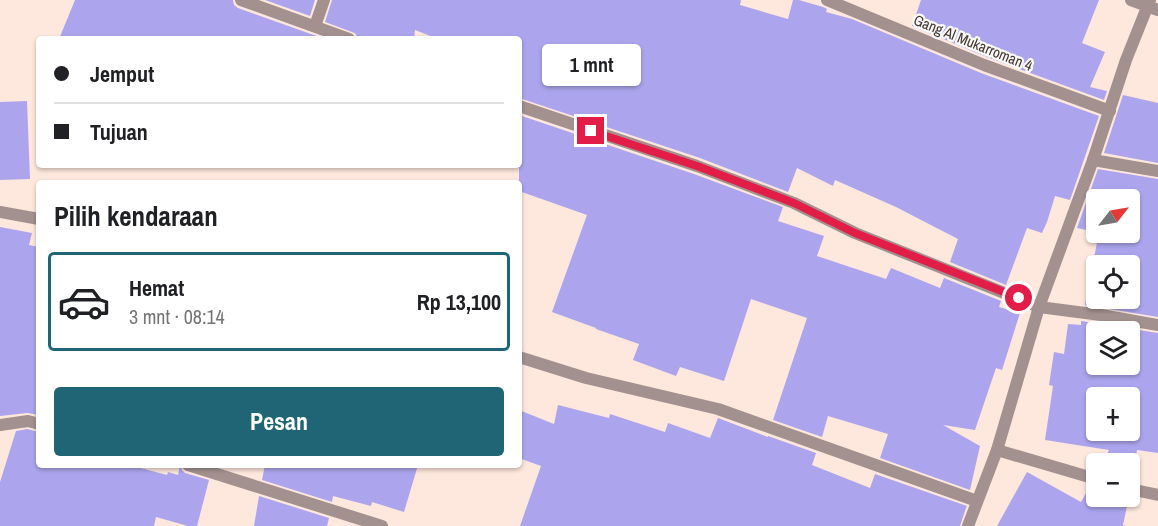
<!DOCTYPE html>
<html lang="id">
<meta charset="utf-8">
<style>
body{margin:0;font-family:"Archivo Narrow",sans-serif;background:#f6f6f6;color:#202124;height:100vh;display:flex;flex-direction:column;font-size:22px;white-space:nowrap}
*{box-sizing:border-box;margin:0}
p{font-size:20px;color:#757577}
.icon{flex:none;width:33px;height:33px;fill:none;stroke:currentColor;stroke-width:2;stroke-linecap:round;stroke-linejoin:round}
.map{position:relative;flex:1;overflow:hidden}
.panel{position:absolute;left:36px;top:180px;width:486px;height:288px;display:flex;flex-direction:column;background:#fff;border-radius:6px;box-shadow:0 2px 4px #0004}
.panel>*{flex:none}
.guide{position:absolute;left:36px;top:36px;width:486px;height:132px;border-radius:6px;box-shadow:0 2px 4px #0004;display:grid;align-content:center;height:132px;padding:0 18px;background:#fff}
.needle{width:39px;rotate:59deg}
.fabs{position:absolute;left:1086px;top:189px;display:grid;gap:12px}
.fabs a{display:grid;place-items:center;width:54px;height:54px;border-radius:6px;background:#fff;box-shadow:0 2px 4px #0004;font-size:30px}
.end{position:absolute;width:27px;height:27px;margin:-14px;border:8px solid #e11d48;background:#fff;box-shadow:0 0 0 3px #fff}
.from{border-radius:50%}
.bubble{position:absolute;height:42px;border-radius:6px;background:#fff;box-shadow:0 2px 4px #0004;font-size:20px;font-weight:700;line-height:42px;text-align:center}
.guide b{display:flex;align-items:center;gap:21px;height:57px;font-size:22px}
.guide b+b{border-top:2px solid #e0e0e0}
.guide i{width:15px;height:15px;background:#202124}
ul{padding:0;list-style:none}
li{display:flex;align-items:center;gap:18px;height:99px;margin:0 12px 9px;padding:0 6px;border:3px solid transparent;border-radius:6px}
li div{flex:1}
li b{display:block;font-size:22px}
li em{font-style:normal;font-weight:700}
li.on{border-color:#206576}
li>.icon{width:54px;height:54px;stroke-width:1.5}
h2{padding:0 18px;font-size:27px;line-height:72px}
.cta{display:flex;gap:12px;margin-top:auto;padding:12px 18px}
.cta a{flex:1;height:69px;border-radius:6px;background:#206576;color:#fff;font-size:24px;font-weight:700;line-height:69px;text-align:center}
.map>svg:first-child{display:block}
.building{fill:#aca5ee;fill-rule:evenodd}
.lines{fill:none;stroke-linecap:round;stroke-linejoin:round}
.street{stroke:#a3918f;stroke-width:12}
.route{stroke:#e11d48;stroke-width:8}
.labels{text-anchor:middle;stroke-width:4.5;stroke-linejoin:round;paint-order:stroke}
.street-label{font-size:15px;fill:#44362f;stroke:#f9f9f9}
</style>
<div class="map">
<svg width="1158" height="526" viewBox="0 0 1158 526">
<rect width="100%" height="100%" fill="#fee7dc"/>
<g class="building">
<polygon points="75,0 233,0 234,5 238,8 325,39 59,39"/>
<polygon points="265,0 315,0 310,16"/>
<polygon points="332,0 741,0 740,5 788,19 793,0 799,0 823,7 827,9 826,12 852,19 981,73 1099,116 1070,200 1055,196 1047,222 1042,233 1027,228 1006,285 950,262 958,239 896,207 835,180 833,186 797,168 788,192 700,158 519,98 519,39 438,39 415,30 414,39 357,39 356,34 352,32 325,22"/>
<polygon points="921,0 1099,0 1082,43 1105,52 1090,87 1107,91 1104,100 987,57 912,26"/>
<polygon points="1123,95 1158,103 1158,163 1104,153"/>
<polygon points="27,101 30,179 0,180 0,102"/>
<polygon points="519,115 694,174 783,207 778,221 824,236 817,256 886,279 891,268 940,288 944,278 1001,301 999,307 1020,313 1002,370 996,368 975,430 943,425 980,446 970,490 880,458 888,434 828,416 822,437 773,420 807,318 751,299 724,381 680,367 676,376 633,360 639,344 596,329 596,328 552,312 587,215 519,191"/>
<path d="M 1098,169 L 1158,179 L 1158,317 L 1085,305 L 1099,232 L 1130,232 L 1130,200 L 1096,200 L 1096,232 L 1077,228 ZM 1096,266 L 1130,266 L 1130,298 L 1096,298 Z"/>
<polygon points="0,227 32,233 29,245 39,247 39,415 27,413 0,416"/>
<path d="M 1081,321 L 1158,333 L 1158,453 L 1137,450 L 1132,481 L 1130,481 L 1130,464 L 1102,464 L 1109,450 L 1045,440 L 1053,386 L 1049,385 L 1054,352 L 1064,354 L 1068,324 L 1081,325 ZM 1096,332 L 1130,332 L 1130,364 L 1096,364 ZM 1096,398 L 1130,398 L 1130,430 L 1096,430 Z"/>
<polygon points="558,405 609,418 610,414 665,432 668,423 710,438 718,418 768,437 768,436 816,453 812,465 870,488 875,474 967,506 966,508 960,526 520,526 541,466 519,458 519,410 554,424"/>
<polygon points="27,429 39,432 39,465 129,465 167,475 168,472 178,475 180,465 182,470 185,473 209,480 197,526 188,526 156,517 154,526 0,526 0,482 16,431"/>
<polygon points="265,465 418,465 404,512 372,502 371,506 333,496 332,502 262,480"/>
<polygon points="1027,472 1081,502 1090,486 1096,487 1096,496 1129,497 1123,525 1125,526 997,526"/>
<polygon points="259,496 329,518 327,526 254,526"/>
</g>
<g class="lines">
<g class="street">
<polyline points="241,0 349,39"/>
<polyline points="827,0 984,65 1110,111"/>
<polyline points="1131,0 1158,10"/>
<polyline points="315,26 324,0"/>
<polyline points="519,106 697,166 794,203 855,233 1039,307 1101,315 1158,325"/>
<polyline points="1093,160 1158,171"/>
<polyline points="0,212 39,219"/>
<polyline points="519,357 586,378 718,409 977,501"/>
<polyline points="0,425 28,421 39,424"/>
<polyline points="997,450 1096,479"/>
<polyline points="188,465 382,526"/>
<polyline points="1130,489 1158,495"/>
<polyline points="968,526 997,450 1039,307 1093,160 1126,60 1150,0"/>
</g>
</g>
<g class="lines">
<polyline class="route" points="591,131 697,166 794,203 855,233 1019,298"/>
</g>
<g class="labels">
<g class="street-label">
<text transform="translate(973 43) rotate(22)" y="5">Gang Al Mukarroman 4</text>
</g>
</g>
</svg>
<div class="fabs">
<a><svg class="needle" viewBox="-14 -14 28 28"><path d="M0-13l5 13h-10z" fill="#e53935"/><path d="M0 13l5-13h-10z" fill="#757577"/></svg></a>
<a><svg class="icon" aria-label="locate" viewBox="0 0 24 24"><circle cx="12" cy="12" r="6"/><path d="M12 2v4M12 18v4M2 12h4M18 12h4"/></svg></a>
<a><svg class="icon" aria-label="layers" viewBox="0 0 24 24"><path d="M12 4l9 5-9 5-9-5zM3 14l9 5 9-5"/></svg></a>
<a>+</a>
<a>−</a>
</div>
<i class="end from" style="left:1019px;top:298px"></i>
<i class="end" style="left:591px;top:131px"></i>
<div class="bubble" style="left:542px;top:44px;width:99px">1 mnt</div>
<div class="guide">
<b><i class="from"></i>Jemput</b>
<b><i></i>Tujuan</b>
</div>
<section class="panel">
<h2>Pilih kendaraan</h2>
<ul>
<li class="on"><svg class="icon" aria-label="car" viewBox="0 0 24 24"><path d="M5 17H2v-5l4-1 3-4h7l3 4 3 1v5h-3M9 17h6M6 11h13"/><circle cx="7" cy="17" r="2"/><circle cx="17" cy="17" r="2"/></svg><div><b>Hemat</b><p>3 mnt · 08:14</p></div><em>Rp 13,100</em></li>
</ul>
<div class="cta"><a>Pesan</a></div>
</section>
</div>
